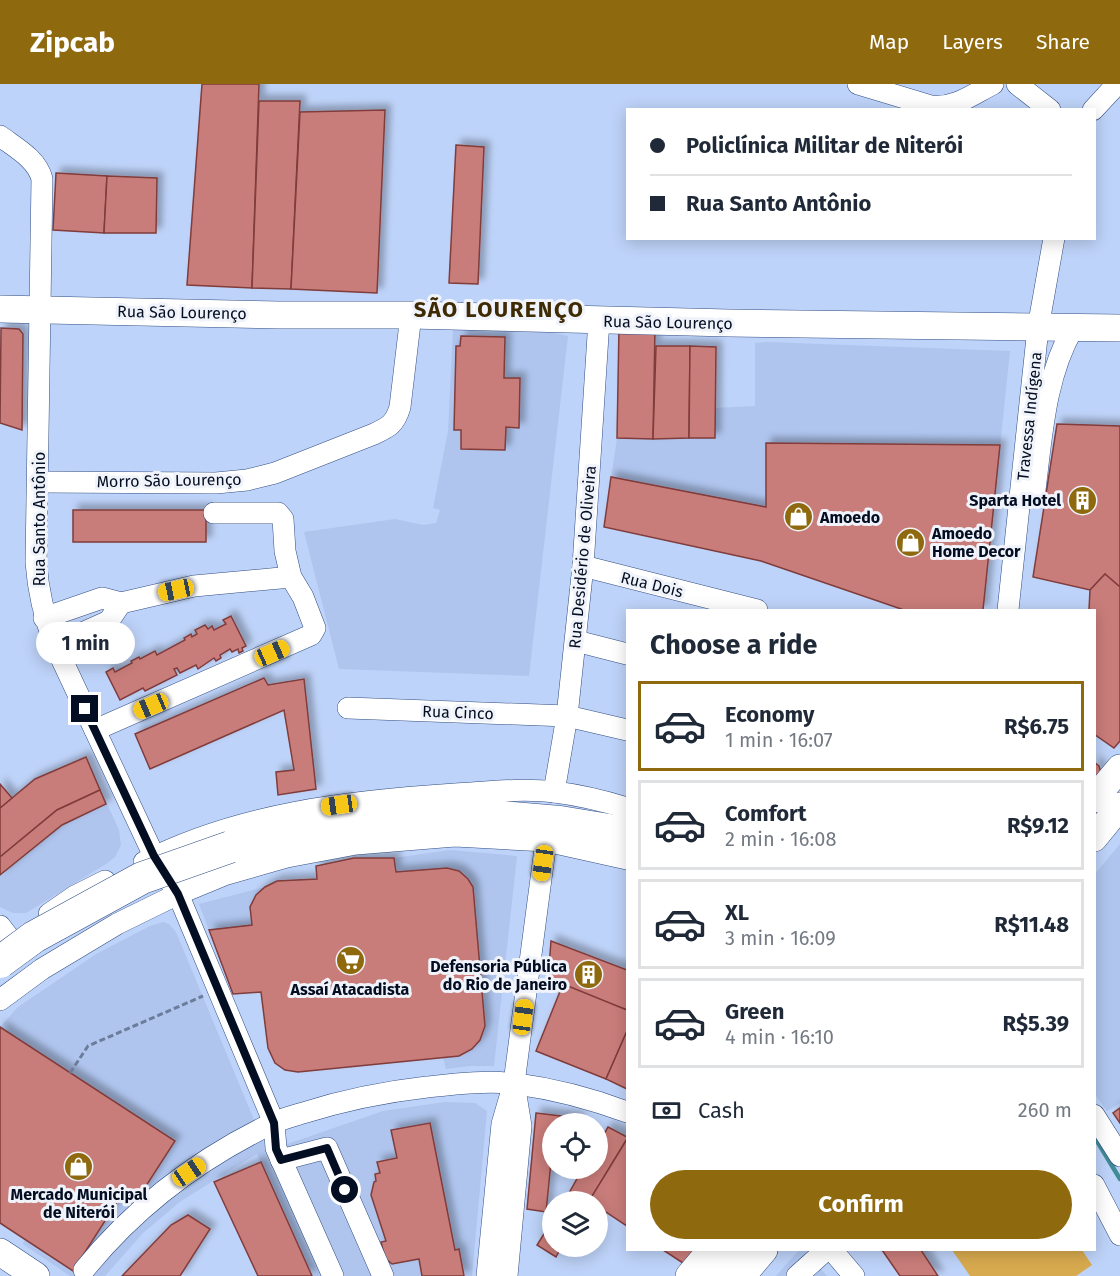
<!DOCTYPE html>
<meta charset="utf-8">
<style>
body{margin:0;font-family:"Fira Sans",sans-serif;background:#f2f2f3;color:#1f2937;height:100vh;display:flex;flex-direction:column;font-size:22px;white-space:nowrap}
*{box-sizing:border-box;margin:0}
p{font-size:20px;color:#747a83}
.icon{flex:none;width:33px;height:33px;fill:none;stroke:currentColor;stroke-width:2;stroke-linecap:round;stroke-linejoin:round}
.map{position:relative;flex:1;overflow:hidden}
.drawer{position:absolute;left:626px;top:525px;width:470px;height:642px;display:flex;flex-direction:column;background:#fff;border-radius:0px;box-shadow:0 3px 15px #0003}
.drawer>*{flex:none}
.banner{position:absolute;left:626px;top:24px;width:470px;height:132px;border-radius:0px;box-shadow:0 3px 15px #0003;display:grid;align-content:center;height:132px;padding:0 24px;background:#fff}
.buttons{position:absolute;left:542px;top:1029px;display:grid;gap:12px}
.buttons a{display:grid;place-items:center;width:66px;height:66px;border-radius:50%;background:#fff;box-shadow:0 3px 15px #0003;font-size:30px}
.end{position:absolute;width:27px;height:27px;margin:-14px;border:8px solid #040e23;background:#fff;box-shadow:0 0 0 3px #fff}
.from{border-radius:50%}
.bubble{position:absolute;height:42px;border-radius:21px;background:#fff;box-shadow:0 3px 15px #0003;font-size:20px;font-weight:700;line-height:42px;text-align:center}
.car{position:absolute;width:18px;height:36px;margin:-18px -9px;border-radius:8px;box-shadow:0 0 4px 2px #0007;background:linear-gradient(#f5c518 24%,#345 0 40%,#f5c518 0 76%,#345 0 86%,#f5c518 0)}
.banner b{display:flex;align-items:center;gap:21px;height:57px;font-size:22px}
.banner b+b{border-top:2px solid #e0e1e3}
.banner i{width:15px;height:15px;background:#1f2937}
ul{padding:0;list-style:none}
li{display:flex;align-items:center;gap:18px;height:90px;margin:0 12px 9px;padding:0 12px;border:3px solid #e0e1e3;border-radius:0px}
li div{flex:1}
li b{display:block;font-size:22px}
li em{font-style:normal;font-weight:700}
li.selected{border-color:#8f690e}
li>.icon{width:54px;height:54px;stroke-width:1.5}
h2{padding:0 24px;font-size:27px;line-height:72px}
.pay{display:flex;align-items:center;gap:15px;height:66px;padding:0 24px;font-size:22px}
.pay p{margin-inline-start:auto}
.cta{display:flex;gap:12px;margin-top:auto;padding:12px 24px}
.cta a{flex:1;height:69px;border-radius:36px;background:#8f690e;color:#fff;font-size:24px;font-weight:700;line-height:69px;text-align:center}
header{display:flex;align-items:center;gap:36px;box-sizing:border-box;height:84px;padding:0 30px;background:#8f690e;color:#fff}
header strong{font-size:28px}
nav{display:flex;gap:33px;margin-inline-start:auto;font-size:21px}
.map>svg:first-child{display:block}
.built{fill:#afc5ee}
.green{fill:#d8aa4f}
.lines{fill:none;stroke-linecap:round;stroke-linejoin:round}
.stream{stroke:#3f8b96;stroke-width:4.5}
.building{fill:#c97d7a;stroke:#803c3b;stroke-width:1.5;filter:url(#shadow)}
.minor-casing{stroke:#324e83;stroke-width:22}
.major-casing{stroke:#324e83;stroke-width:28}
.highway-casing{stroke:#324e83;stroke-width:33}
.path{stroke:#6c7d9b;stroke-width:3;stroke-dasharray:6 3;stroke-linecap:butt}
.minor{stroke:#fff;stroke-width:21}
.major{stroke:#fff;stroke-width:27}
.highway{stroke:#fff;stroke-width:32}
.highway-bridge-casing{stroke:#324e83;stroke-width:33;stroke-linecap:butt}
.highway-bridge{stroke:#fff;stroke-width:32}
.route{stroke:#040e23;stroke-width:8}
.labels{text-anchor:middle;stroke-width:6;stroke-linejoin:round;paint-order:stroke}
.street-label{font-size:16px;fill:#040e23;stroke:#f0f3fa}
.poi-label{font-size:16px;font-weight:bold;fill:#040e23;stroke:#f0f3fa;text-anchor:end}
.district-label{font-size:22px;font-weight:bold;letter-spacing:1.5px;fill:#3e2b03;stroke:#f0f3fa}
</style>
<header>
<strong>Zipcab</strong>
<nav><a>Map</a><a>Layers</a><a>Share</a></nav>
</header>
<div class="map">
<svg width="1120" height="1192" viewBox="0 0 1120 1192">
<defs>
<filter id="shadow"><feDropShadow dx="5.5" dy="-5.5" stdDeviation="3" flood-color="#0004"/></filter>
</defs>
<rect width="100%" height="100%" fill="#bed3f9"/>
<g class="built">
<polygon points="453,244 545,247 568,252 529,592 339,585 304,448 395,435 423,441 436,439 440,426 433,424 448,347"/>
<polygon points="767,258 1010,267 983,526 904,526 761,477 604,443 617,354 714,354 713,324 755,322 755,259"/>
<polygon points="86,673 119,746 121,761 115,773 106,780 26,829 13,829 0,823 0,724"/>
<polygon points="1120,760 1120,1019 1107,1027 1094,1009 1094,791"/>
<polygon points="450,766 517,772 494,982 470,982 446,985 443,974 298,988 285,986 275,979 268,964 261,908 233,910 199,820 265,803 277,797 317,795 316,782 354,774 394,774"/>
<polygon points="163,838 169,840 176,848 267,1067 383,1027 445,1018 475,1019 487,1027 472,1192 312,1192 257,1070 181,1117 143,1149 105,1192 70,1192 23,1160 25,1155 0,1139 0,943 18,923 96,870 150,842"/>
<polygon points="799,1166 805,1166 827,1192 776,1192"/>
</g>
<polygon class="green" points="952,1166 1082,1166 1092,1181 1076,1192 970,1192"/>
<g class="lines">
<polyline class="stream" points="1094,1052 1120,1095"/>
</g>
<g class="building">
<polygon points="202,0 259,0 252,204 187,201"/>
<polygon points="259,17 300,17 291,205 252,204"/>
<polygon points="385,26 377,209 291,205 300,28"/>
<polygon points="456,61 484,63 478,200 449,199"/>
<polygon points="56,89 107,92 104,149 53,146"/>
<polygon points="107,92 157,94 156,149 104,149"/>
<polygon points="619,243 655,244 653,355 617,354"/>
<polygon points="1,244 19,245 23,250 22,346 0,339"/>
<polygon points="461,252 505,253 504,294 520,294 519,344 506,343 505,366 461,365 461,346 454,346 456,262 460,262"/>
<polygon points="656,262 690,262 689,354 653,355"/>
<polygon points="690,262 716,263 715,354 689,354"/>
<polygon points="1057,340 1120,342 1120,503 1105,490 1090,506 1033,493"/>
<polygon points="766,359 1000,361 983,526 904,526 761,477 604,443 611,393 766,423"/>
<rect x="73" y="426" width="133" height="32"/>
<polygon points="1105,490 1120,503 1120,657 1114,664 1094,650 1094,526 1089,526 1090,506"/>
<polygon points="231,532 246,562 242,564 243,567 239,569 238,565 232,568 230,565 220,571 221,574 216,577 214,574 198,585 196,581 180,589 177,584 174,585 177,591 145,607 143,604 120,616 106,588 113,584 115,588 132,579 131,577 139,573 140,575 155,567 157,571 185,556 184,554 191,550 192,553 197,550 195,546 205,541 208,545 212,542 214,546 226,540 223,536"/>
<polygon points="264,594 268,601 304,595 316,705 278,711 276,688 294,686 284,626 150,685 135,650"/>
<polygon points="86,673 100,706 57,726 0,773 0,724 35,695"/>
<polygon points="1094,678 1099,682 1101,689 1094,698"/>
<polygon points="0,700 12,714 0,724"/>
<polygon points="100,706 106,720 62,741 0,791 0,773 57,726"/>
<polygon points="354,774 394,774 396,788 447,784 459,787 468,795 473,803 485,942 480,956 472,965 459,972 298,988 285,986 275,979 268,964 261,908 233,910 209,846 252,841 250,823 256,811 265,803 277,797 317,795 316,782"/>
<polygon points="551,857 627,886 627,926 548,896"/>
<polygon points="563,900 627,926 627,947 606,995 536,967"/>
<polygon points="0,943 175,1057 137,1116 124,1107 73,1187 0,1139"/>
<polygon points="627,947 627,1005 606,995"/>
<polygon points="1120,1024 1120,1039 1113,1029"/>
<polygon points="536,1029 578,1034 578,1040 552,1040 552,1068 546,1128 527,1125"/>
<polygon points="430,1039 455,1166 459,1165 464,1192 422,1192 419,1175 392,1180 385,1174 381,1158 386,1157 371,1111 374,1098 376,1097 375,1090 380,1089 377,1078 397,1074 391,1046"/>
<polygon points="608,1043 627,1053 627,1055 589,1118 564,1118 583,1084 597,1084 597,1062"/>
<polygon points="627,1055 627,1142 597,1122 597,1118 589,1117"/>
<polygon points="261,1078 312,1192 258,1192 214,1098"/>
<polygon points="188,1131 210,1145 180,1192 122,1192 171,1141"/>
<polygon points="552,1137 552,1162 562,1162 556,1173 537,1161"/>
<polygon points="663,1166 699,1166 686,1181"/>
<polygon points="882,1166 921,1166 938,1192 900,1192"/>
</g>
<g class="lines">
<defs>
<g id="minor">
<path d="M 858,0 L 931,22 C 955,25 973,10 993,0"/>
<polyline points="1017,0 1050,26"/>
<polyline points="1093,26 1117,0"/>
<path d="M 0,52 C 16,64 37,75 42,95 L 36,478 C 38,508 44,533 55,561 L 154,772 L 178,810 L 274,1039 L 276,1064 L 333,1192"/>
<path d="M 38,398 L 216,399 L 247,396 L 275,389 L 374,350 C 389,343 395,340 400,323 L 411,231"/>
<path d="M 1035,406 C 1042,350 1045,293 1073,244"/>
<polyline points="214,429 278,429 283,435 285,467 291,493"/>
<polyline points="583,482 757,526"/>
<polyline points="1008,526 1038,244 1054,154"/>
<polyline points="44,534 102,514 121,519 194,502 291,493 303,513 315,544 311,551 95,646"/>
<polyline points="576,557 627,570"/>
<polyline points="55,561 109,537 121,519"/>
<polyline points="348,624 567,632 627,646"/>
<polyline points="554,708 567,632 583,482 599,236"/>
<path d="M 144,778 C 240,729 349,717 455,710 C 488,708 523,704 555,708 C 579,711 604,717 627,724"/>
<polyline points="49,830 75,812 105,797"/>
<polyline points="0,842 10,855"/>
<polyline points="0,916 42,885 117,840 178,810 224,791 287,773 356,760 455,752 546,757 627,775"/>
<polyline points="1094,1031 1120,1072"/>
<polyline points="281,1076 327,1064 383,1192"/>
<polyline points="1094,1101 1120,1151"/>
<polyline points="832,1166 854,1192"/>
<path d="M 84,1186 C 135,1123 200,1074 273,1039 C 282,1035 293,1032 303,1029 C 344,1016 383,1008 427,1003 C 455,1000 489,996 517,1000 C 555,1005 592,1015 627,1028"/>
<polyline points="487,1192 502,1040 514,999 546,757"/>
<polyline points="507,1192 521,1042 515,1005"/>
<polyline points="797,1192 826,1166"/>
</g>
<g id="major">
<polyline points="0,225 279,231 411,231 729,239 1120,244"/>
<polyline points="1094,715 1120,684"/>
<polyline points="1094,754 1120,722"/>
<polyline points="0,1168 36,1192"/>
<polyline points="689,1192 711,1166"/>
<polyline points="742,1192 764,1166"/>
</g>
<g id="highway">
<polyline points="230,763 289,747 354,738 468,732 503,733 560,738 627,749"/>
<polyline points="715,1192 737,1166"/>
</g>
</defs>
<use href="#minor" class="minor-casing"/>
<use href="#major" class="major-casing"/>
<use href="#highway" class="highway-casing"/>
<polyline class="path" points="70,989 88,962 203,912"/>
<use href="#minor" class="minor"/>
<use href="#major" class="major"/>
<use href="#highway" class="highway"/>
<defs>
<polyline id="highway-bridge" points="0,878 34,853 142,794 230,763"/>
</defs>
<use href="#highway-bridge" class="highway-bridge-casing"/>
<use href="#highway-bridge" class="highway-bridge"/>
</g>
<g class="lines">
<polyline class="route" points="85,625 154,772 178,810 274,1039 276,1065 281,1076 327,1064 345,1106"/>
</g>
<defs>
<symbol id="building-disc" viewBox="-11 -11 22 22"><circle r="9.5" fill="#8f690e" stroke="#f0f3fa"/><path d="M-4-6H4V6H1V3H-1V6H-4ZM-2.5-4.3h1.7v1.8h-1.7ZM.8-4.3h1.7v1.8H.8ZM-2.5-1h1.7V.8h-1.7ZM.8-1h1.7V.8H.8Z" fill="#fff"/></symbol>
<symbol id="shop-disc" viewBox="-11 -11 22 22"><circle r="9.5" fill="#8f690e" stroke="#f0f3fa"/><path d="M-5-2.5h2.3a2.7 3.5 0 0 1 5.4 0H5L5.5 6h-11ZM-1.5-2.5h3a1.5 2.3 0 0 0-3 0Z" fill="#fff"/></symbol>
<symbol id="supermarket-disc" viewBox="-11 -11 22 22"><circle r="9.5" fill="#8f690e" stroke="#f0f3fa"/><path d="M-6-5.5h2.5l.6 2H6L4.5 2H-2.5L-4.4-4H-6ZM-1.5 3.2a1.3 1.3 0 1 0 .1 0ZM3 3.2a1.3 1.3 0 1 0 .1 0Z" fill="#fff"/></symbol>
</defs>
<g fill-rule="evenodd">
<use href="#building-disc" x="1066" y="400" width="33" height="33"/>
<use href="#shop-disc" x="782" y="416" width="33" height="33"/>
<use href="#shop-disc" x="894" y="442" width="33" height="33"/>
<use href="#supermarket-disc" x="334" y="860" width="33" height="33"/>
<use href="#building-disc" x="572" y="874" width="33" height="33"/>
<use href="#shop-disc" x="62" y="1066" width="33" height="33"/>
</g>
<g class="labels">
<g class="street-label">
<text transform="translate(182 228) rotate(1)" y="6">Rua São Lourenço</text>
<text transform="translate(668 238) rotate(1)" y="6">Rua São Lourenço</text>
<text transform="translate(1029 332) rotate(-84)" y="6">Travessa Indígena</text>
<text transform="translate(169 396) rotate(-1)" y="6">Morro São Lourenço</text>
<text transform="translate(39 435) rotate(-90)" y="6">Rua Santo Antônio</text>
<text transform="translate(582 473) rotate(-85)" y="6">Rua Desidério de Oliveira</text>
<text transform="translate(652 500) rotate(14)" y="6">Rua Dois</text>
<text transform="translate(458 628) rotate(2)" y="6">Rua Cinco</text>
</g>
<g class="poi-label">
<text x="1061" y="422">Sparta Hotel</text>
<text x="820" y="439" text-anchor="start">Amoedo</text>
<text x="932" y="455" text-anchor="start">Amoedo<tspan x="932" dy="18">Home Decor</tspan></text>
<text x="567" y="888">Defensoria Pública<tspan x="567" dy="18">do Rio de Janeiro</tspan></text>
<text x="350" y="911" text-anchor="middle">Assaí Atacadista</text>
<text x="79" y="1116" text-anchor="middle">Mercado Municipal<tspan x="79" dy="18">de Niterói</tspan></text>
</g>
<g class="district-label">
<text x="499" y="233">SÃO LOURENÇO</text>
</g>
</g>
</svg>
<div class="buttons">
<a><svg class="icon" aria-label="locate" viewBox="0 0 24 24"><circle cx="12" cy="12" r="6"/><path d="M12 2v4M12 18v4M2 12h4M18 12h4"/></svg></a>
<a><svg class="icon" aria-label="layers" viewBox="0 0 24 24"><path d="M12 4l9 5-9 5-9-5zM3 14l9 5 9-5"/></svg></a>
</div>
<i class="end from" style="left:345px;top:1106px"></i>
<i class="end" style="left:85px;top:625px"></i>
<div class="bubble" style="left:36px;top:538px;width:99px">1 min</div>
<i class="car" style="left:176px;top:506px;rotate:258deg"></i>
<i class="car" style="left:272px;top:569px;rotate:66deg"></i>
<i class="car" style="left:151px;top:622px;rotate:247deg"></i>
<i class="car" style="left:339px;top:721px;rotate:262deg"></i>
<i class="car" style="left:543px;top:779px;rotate:188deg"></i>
<i class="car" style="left:523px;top:933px;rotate:8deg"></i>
<i class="car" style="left:189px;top:1088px;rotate:56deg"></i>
<div class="banner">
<b><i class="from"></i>Policlínica Militar de Niterói</b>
<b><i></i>Rua Santo Antônio</b>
</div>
<section class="drawer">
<h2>Choose a ride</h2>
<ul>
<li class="selected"><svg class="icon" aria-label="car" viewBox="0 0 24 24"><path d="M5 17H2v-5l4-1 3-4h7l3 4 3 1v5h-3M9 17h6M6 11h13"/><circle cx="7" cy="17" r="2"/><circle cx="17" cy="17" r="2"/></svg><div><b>Economy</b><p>1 min · 16:07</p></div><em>R$6.75</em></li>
<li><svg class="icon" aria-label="car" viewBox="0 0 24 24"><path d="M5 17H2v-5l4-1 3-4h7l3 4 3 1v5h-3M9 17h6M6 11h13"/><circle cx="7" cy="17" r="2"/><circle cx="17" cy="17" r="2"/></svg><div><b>Comfort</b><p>2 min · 16:08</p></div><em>R$9.12</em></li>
<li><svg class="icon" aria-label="car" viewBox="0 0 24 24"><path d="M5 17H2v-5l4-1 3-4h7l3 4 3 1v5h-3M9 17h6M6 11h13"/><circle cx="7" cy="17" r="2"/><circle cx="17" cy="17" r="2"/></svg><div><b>XL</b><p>3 min · 16:09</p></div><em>R$11.48</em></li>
<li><svg class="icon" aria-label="car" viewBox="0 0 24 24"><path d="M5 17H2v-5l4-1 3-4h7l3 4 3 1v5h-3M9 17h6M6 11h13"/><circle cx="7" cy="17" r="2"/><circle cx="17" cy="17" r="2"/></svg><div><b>Green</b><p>4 min · 16:10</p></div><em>R$5.39</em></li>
</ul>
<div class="pay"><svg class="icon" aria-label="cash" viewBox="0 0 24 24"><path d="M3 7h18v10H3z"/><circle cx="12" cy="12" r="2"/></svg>Cash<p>260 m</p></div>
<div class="cta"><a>Confirm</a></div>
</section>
</div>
